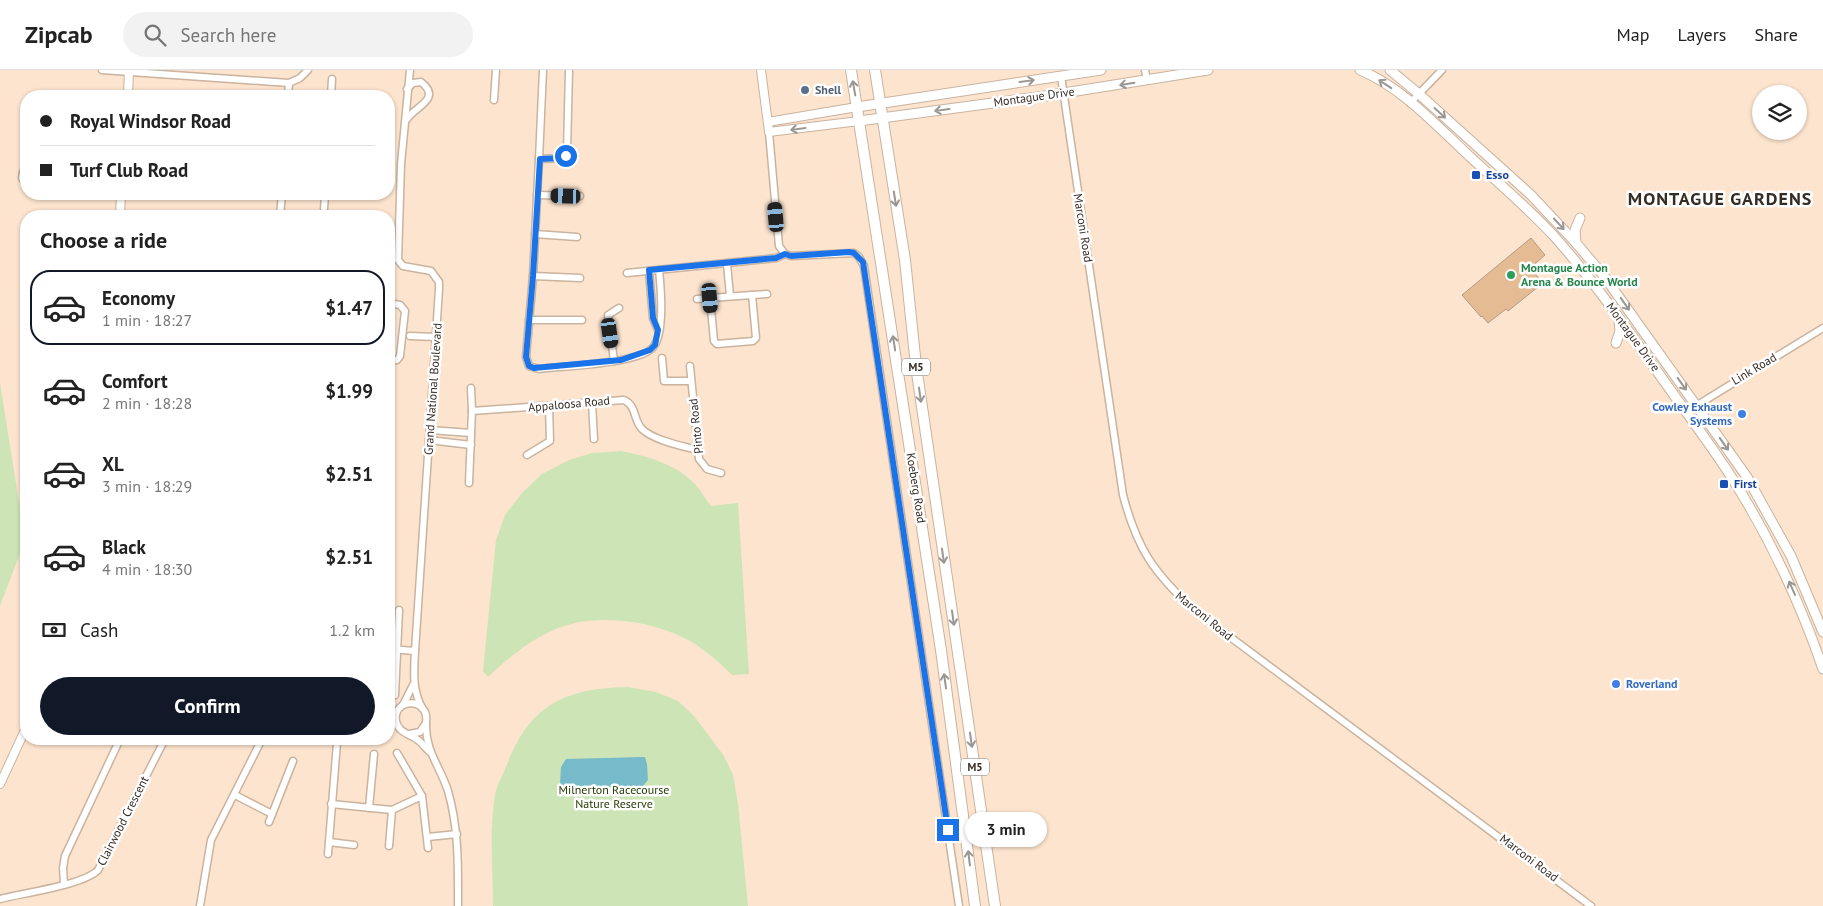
<!DOCTYPE html>
<meta charset="utf-8">
<style>
body{margin:0;font-family:"PT Sans",sans-serif;background:#f2f2f2;color:#222;height:100vh;display:flex;flex-direction:column;font-size:19px;white-space:nowrap}
*{box-sizing:border-box;margin:0}
p{font-size:16px;color:#767676}
.icon{flex:none;width:28px;height:28px;fill:none;stroke:currentColor;stroke-width:2;stroke-linecap:round;stroke-linejoin:round}
.map{position:relative;flex:1;overflow:hidden}
.panel{position:absolute;left:20px;top:140px;width:375px;height:535px;display:flex;flex-direction:column;background:#fff;border-radius:20px;box-shadow:0 1px 4px #0004}
.panel>*{flex:none}
.hud{position:absolute;left:20px;top:20px;width:375px;height:110px;border-radius:20px;box-shadow:0 1px 4px #0004;display:grid;align-content:center;height:110px;padding:0 20px;background:#fff}
.fabs{position:absolute;left:1752px;top:15px;display:grid;gap:10px}
.fabs a{display:grid;place-items:center;width:55px;height:55px;border-radius:50%;background:#fff;box-shadow:0 1px 4px #0004;font-size:25px}
.end{position:absolute;width:22px;height:22px;margin:-11px;border:6px solid #1a73e8;background:#fff;box-shadow:0 0 0 2px #fff}
.from{border-radius:50%}
.bubble{position:absolute;height:35px;border-radius:18px;background:#fff;box-shadow:0 1px 4px #0004;font-size:16px;font-weight:800;line-height:35px;text-align:center}
.car{position:absolute;width:15px;height:30px;margin:-15px -8px;border-radius:6px;box-shadow:0 0 4px 1px #0007;background:linear-gradient(#222 24%,#8ab4d8 0 40%,#222 0 76%,#8ab4d8 0 86%,#222 0)}
.hud b{display:flex;align-items:center;gap:18px;height:48px;font-size:19px}
.hud b+b{border-top:1px solid #e0e0e0}
.hud i{width:12px;height:12px;background:#222}
ul{padding:0;list-style:none}
li{display:flex;align-items:center;gap:15px;height:75px;margin:0 10px 8px;padding:0 10px;border:2px solid transparent;border-radius:20px}
li div{flex:1}
li b{display:block;font-size:19px}
li em{font-style:normal;font-weight:800}
li.on{border-color:#111827}
li>.icon{width:45px;height:45px;stroke-width:1.5}
h2{padding:0 20px;font-size:22px;line-height:60px}
.pay{display:flex;align-items:center;gap:12px;height:55px;padding:0 20px;font-size:19px}
.pay p{margin-inline-start:auto}
.action{display:flex;gap:10px;margin-top:auto;padding:10px 20px}
.action a{flex:1;height:58px;border-radius:30px;background:#111827;color:#fff;font-size:20px;font-weight:800;line-height:58px;text-align:center}
header{display:flex;align-items:center;gap:30px;box-sizing:border-box;height:70px;padding:0 25px;background:#fff;border-bottom:1px solid #e0e0e0}
header strong{font-size:24px}
nav{display:flex;gap:28px;margin-inline-start:auto;font-size:18px}
.search{width:350px;height:45px;background:#f2f2f2;display:flex;align-items:center;gap:12px;box-sizing:border-box;padding:0 18px;border-radius:28px;color:#767676;font-size:19px}
.map>svg:first-child{display:block}
.green{fill:#cde5b6}
.water{fill:#77bbca}
.building{fill:#e5bb94;stroke:#b29c87}
.lines{fill:none;stroke-linecap:round;stroke-linejoin:round}
.minor-casing{stroke:#cab39f;stroke-width:9}
.tertiary-casing{stroke:#cab39f;stroke-width:10}
.secondary-casing{stroke:#cab39f;stroke-width:11}
.primary-casing{stroke:#cab39f;stroke-width:12}
.minor{stroke:#fff;stroke-width:6}
.tertiary{stroke:#fff;stroke-width:8}
.secondary{stroke:#fff;stroke-width:9}
.primary{stroke:#fff;stroke-width:10}
.oneway{stroke:#9a9692}
.route{stroke:#1a73e8;stroke-width:6}
.service-dot{fill:#5c6f8a;stroke:#fff;stroke-width:2}
.transit-dot{fill:#1a4fb4;stroke:#fff;stroke-width:2}
.leisure-dot{fill:#2e9e5b;stroke:#fff;stroke-width:2}
.shop-dot{fill:#3f7fe0;stroke:#fff;stroke-width:2}
.labels{text-anchor:middle;stroke-width:5;stroke-linejoin:round;paint-order:stroke}
.shield{fill:#fff;stroke:#726b66;stroke-width:1}
.shield-label{font-size:11px;font-weight:bold;fill:#352c24}
.service-label{font-size:12px;font-weight:bold;fill:#4e5e75;stroke:#fff;text-anchor:start}
.street-label{font-size:12px;fill:#352c24;stroke:#fff}
.transit-label{font-size:12px;font-weight:bold;fill:#164399;stroke:#fff;text-anchor:start}
.leisure-label{font-size:12px;font-weight:bold;fill:#27864d;stroke:#fff;text-anchor:start}
.shop-label{font-size:12px;font-weight:bold;fill:#366cbe;stroke:#fff;text-anchor:end}
.park-label{font-size:12px;fill:#263b05;stroke:#fff}
.district-label{font-size:18px;font-weight:bold;letter-spacing:1px;fill:#352c24;stroke:#fff}
</style>
<header>
<strong>Zipcab</strong>
<div class="search"><svg class="icon" aria-label="search" viewBox="0 0 24 24"><circle cx="10" cy="10" r="6"/><path d="M15 15l6 6"/></svg>Search here</div>
<nav><a>Map</a><a>Layers</a><a>Share</a></nav>
</header>
<div class="map">
<svg width="1823" height="836" viewBox="0 0 1823 836">
<rect width="100%" height="100%" fill="#fce4ce"/>
<g class="green">
<polygon points="0,313 25,470 0,536"/>
<path d="M 621,381 C 647,386 676,394 695,414 C 701,420 705,429 711,436 L 738,433 L 749,604 L 732,605 C 718,591 702,577 684,568 C 652,552 609,546 575,553 C 541,561 512,584 488,607 L 483,601 L 496,470 L 505,445 L 522,423 L 542,404 L 569,390 L 592,383 Z"/>
<path d="M 628,617 L 656,622 L 678,631 L 694,646 L 724,686 L 733,705 L 738,734 L 748,836 L 493,836 C 493,800 489,761 495,725 C 497,714 504,703 508,692 C 531,634 567,618 628,617 Z"/>
</g>
<path class="water" d="M 642,687 L 645,687 L 647,694 L 648,710 L 643,716 C 630,717 567,720 560,714 L 561,697 L 566,689 Z"/>
<polygon class="building" points="1531,168 1545,185 1530,198 1543,213 1508,241 1506,239 1488,253 1482,246 1481,247 1462,225"/>
<g class="lines">
<defs>
<g id="minor">
<polyline points="102,0 289,13 300,8 308,0"/>
<path d="M 410,0 L 401,94 L 398,190 L 403,196 L 431,201 L 439,212 L 439,219 L 415,581 C 414,602 412,619 422,638"/>
<polyline points="543,0 539,89 564,88 567,82 569,0"/>
<polyline points="1145,0 1147,10"/>
<path d="M 1061,6 L 1123,425 C 1137,479 1154,503 1194,540 L 1591,836"/>
<polyline points="288,26 289,13"/>
<polyline points="331,26 332,9"/>
<polyline points="494,30 496,0"/>
<polyline points="1410,33 1442,0"/>
<path d="M 407,49 C 414,37 443,29 421,12 L 413,13 L 407,19"/>
<polyline points="769,62 779,176 785,184 791,186 854,183 859,187 864,196 959,836"/>
<path d="M 539,89 L 533,206 L 526,287 L 529,296 L 539,299 C 562,296 643,294 654,276 C 665,260 661,219 659,200"/>
<polyline points="23,102 22,108 26,114"/>
<polyline points="537,125 580,126"/>
<polyline points="324,139 325,124"/>
<polyline points="280,146 282,124"/>
<polyline points="535,164 577,167"/>
<polyline points="727,194 730,226"/>
<polyline points="649,201 653,248 658,260"/>
<polyline points="627,203 776,188 785,184"/>
<polyline points="533,206 580,208"/>
<polygon points="752,225 756,268 753,271 717,274 714,271 710,228"/>
<polyline points="752,225 767,224"/>
<polyline points="697,229 710,228"/>
<polyline points="389,233 400,235 405,241 400,286 397,290 389,291"/>
<polyline points="529,250 582,250"/>
<polyline points="410,266 436,267"/>
<polyline points="662,288 664,311 691,311"/>
<polyline points="614,291 608,245 619,238"/>
<polyline points="690,296 699,389 707,399 721,403"/>
<polyline points="471,318 472,341"/>
<polyline points="592,333 594,369"/>
<polyline points="1686,342 1823,258"/>
<polyline points="430,360 471,363"/>
<polyline points="429,370 471,375"/>
<polyline points="527,385 550,371 549,336"/>
<path d="M 469,413 L 472,341 L 624,330 C 637,336 633,350 642,359 C 653,370 682,376 697,380"/>
<polyline points="389,579 415,581"/>
<polyline points="395,625 399,540"/>
<polyline points="403,635 413,615"/>
<path d="M 426,653 C 425,681 440,696 448,721 C 459,759 458,797 458,836"/>
<path d="M 409,664 L 420,662 L 426,653 C 430,626 392,628 396,651 C 398,663 411,664 419,671 C 423,674 426,679 430,682"/>
<polyline points="397,683 422,726 428,778"/>
<polyline points="235,725 272,744"/>
<polyline points="331,734 392,740 422,726"/>
<polyline points="369,738 374,684"/>
<polyline points="269,752 293,691"/>
<polyline points="428,767 457,764"/>
<polyline points="329,772 354,775"/>
<polyline points="389,776 392,740"/>
<polyline points="328,784 337,673"/>
<polyline points="64,814 63,798 65,786 120,669"/>
<path d="M 0,829 C 23,823 84,815 98,800 L 165,669"/>
<polyline points="200,836 211,770 262,669"/>
</g>
<g id="tertiary">
<polyline points="761,0 769,62 859,51"/>
<polyline points="128,26 129,0"/>
<polyline points="768,52 857,37"/>
<polyline points="120,146 121,124"/>
<polyline points="0,714 26,658"/>
</g>
<g id="secondary">
<path d="M 1360,0 C 1401,17 1434,53 1466,83 C 1495,110 1526,136 1553,165 C 1598,215 1635,271 1674,325 C 1694,353 1714,380 1732,408 C 1770,468 1800,532 1823,599"/>
<polyline points="1390,0 1419,24 1531,125 1576,173 1604,206 1747,407 1791,486 1823,562"/>
<polyline points="857,37 1101,0"/>
<polyline points="859,51 1045,26 1208,0"/>
<polyline points="1576,173 1575,160 1580,148"/>
<polyline points="1616,273 1620,261 1619,250"/>
</g>
<g id="primary">
<polyline points="851,0 941,580 975,836"/>
<polyline points="875,0 905,190 916,296 995,836"/>
</g>
</defs>
<use href="#minor" class="minor-casing"/>
<use href="#tertiary" class="tertiary-casing"/>
<use href="#secondary" class="secondary-casing"/>
<use href="#primary" class="primary-casing"/>
<use href="#minor" class="minor"/>
<use href="#tertiary" class="tertiary"/>
<use href="#secondary" class="secondary"/>
<use href="#primary" class="primary"/>
</g>
<defs><path id="oneway-shaft" d="M-6 0H5M1.5-3L5.5 0L1.5 3" fill="none" stroke-width="1.6" stroke-linecap="round" stroke-linejoin="round" transform="scale(1.25)"/></defs>
<g class="oneway">
<use href="#oneway-shaft" transform="translate(1027 11) rotate(-8)"/>
<use href="#oneway-shaft" transform="translate(1127 14) rotate(171)"/>
<use href="#oneway-shaft" transform="translate(1385 14) rotate(-147)"/>
<use href="#oneway-shaft" transform="translate(854 18) rotate(-100)"/>
<use href="#oneway-shaft" transform="translate(942 40) rotate(172)"/>
<use href="#oneway-shaft" transform="translate(1440 43) rotate(42)"/>
<use href="#oneway-shaft" transform="translate(798 59) rotate(172)"/>
<use href="#oneway-shaft" transform="translate(895 129) rotate(81)"/>
<use href="#oneway-shaft" transform="translate(1559 154) rotate(47)"/>
<use href="#oneway-shaft" transform="translate(1625 234) rotate(55)"/>
<use href="#oneway-shaft" transform="translate(894 273) rotate(-99)"/>
<use href="#oneway-shaft" transform="translate(1682 314) rotate(54)"/>
<use href="#oneway-shaft" transform="translate(920 325) rotate(82)"/>
<use href="#oneway-shaft" transform="translate(1724 374) rotate(55)"/>
<use href="#oneway-shaft" transform="translate(943 486) rotate(82)"/>
<use href="#oneway-shaft" transform="translate(1792 518) rotate(-114)"/>
<use href="#oneway-shaft" transform="translate(953 548) rotate(82)"/>
<use href="#oneway-shaft" transform="translate(945 611) rotate(-98)"/>
<use href="#oneway-shaft" transform="translate(971 670) rotate(82)"/>
<use href="#oneway-shaft" transform="translate(969 788) rotate(-97)"/>
</g>
<g class="lines">
<polyline class="route" points="566,86 564,88 540,89 533,206 526,287 529,296 534,298 621,290 650,280 655,275 658,260 653,248 649,200 776,188 785,184 791,186 849,182 854,183 863,192 948,760"/>
</g>
<circle class="service-dot" cx="805" cy="20" r="5"/>
<g class="transit-dot">
<rect x="1471" y="100" width="10" height="10" rx="2.5"/>
<rect x="1719" y="409" width="10" height="10" rx="2.5"/>
</g>
<circle class="leisure-dot" cx="1511" cy="205" r="5"/>
<g class="shop-dot">
<circle cx="1742" cy="344" r="5"/>
<circle cx="1616" cy="614" r="5"/>
</g>
<g class="labels">
<g class="shield">
<rect x="902" y="288.5" width="28" height="17" rx="4"/>
<rect x="961" y="688.5" width="28" height="17" rx="4"/>
</g>
<g class="shield-label">
<text x="916" y="301">M5</text>
<text x="975" y="701">M5</text>
</g>
<g class="service-label">
<text x="815" y="24">Shell</text>
</g>
<g class="street-label">
<text transform="translate(1034 27) rotate(-8)" y="4">Montague Drive</text>
<text transform="translate(1083 158) rotate(81)" y="4">Marconi Road</text>
<text transform="translate(1633 267) rotate(54)" y="4">Montague Drive</text>
<text transform="translate(1754 299) rotate(-31)" y="4">Link Road</text>
<text transform="translate(433 319) rotate(-86)" y="4">Grand National Boulevard</text>
<text transform="translate(569 334) rotate(-5)" y="4">Appaloosa Road</text>
<text transform="translate(696 356) rotate(-96)" y="4">Pinto Road</text>
<text transform="translate(916 418) rotate(81)" y="4">Koeberg Road</text>
<text transform="translate(1204 546) rotate(39)" y="4">Marconi Road</text>
<text transform="translate(123 751) rotate(-63)" y="4">Clairwood Crescent</text>
<text transform="translate(1529 788) rotate(37)" y="4">Marconi Road</text>
</g>
<g class="transit-label">
<text x="1486" y="109">Esso</text>
<text x="1734" y="418">First</text>
</g>
<g class="leisure-label">
<text x="1521" y="202">Montague Action<tspan x="1521" dy="14">Arena &amp; Bounce World</tspan></text>
</g>
<g class="shop-label">
<text x="1732" y="341">Cowley Exhaust<tspan x="1732" dy="14">Systems</tspan></text>
<text x="1626" y="618" text-anchor="start">Roverland</text>
</g>
<g class="park-label">
<text x="614" y="724">Milnerton Racecourse<tspan x="614" dy="14">Nature Reserve</tspan></text>
</g>
<g class="district-label">
<text x="1720" y="135">MONTAGUE GARDENS</text>
</g>
</g>
</svg>
<div class="fabs">
<a><svg class="icon" aria-label="layers" viewBox="0 0 24 24"><path d="M12 4l9 5-9 5-9-5zM3 14l9 5 9-5"/></svg></a>
</div>
<i class="end from" style="left:566px;top:86px"></i>
<i class="end" style="left:948px;top:760px"></i>
<div class="bubble" style="left:965px;top:742px;width:82px">3 min</div>
<i class="car" style="left:566px;top:126px;rotate:272deg"></i>
<i class="car" style="left:776px;top:147px;rotate:355deg"></i>
<i class="car" style="left:710px;top:228px;rotate:175deg"></i>
<i class="car" style="left:610px;top:263px;rotate:172deg"></i>
<div class="hud">
<b><i class="from"></i>Royal Windsor Road</b>
<b><i></i>Turf Club Road</b>
</div>
<section class="panel">
<h2>Choose a ride</h2>
<ul>
<li class="on"><svg class="icon" aria-label="car" viewBox="0 0 24 24"><path d="M5 17H2v-5l4-1 3-4h7l3 4 3 1v5h-3M9 17h6M6 11h13"/><circle cx="7" cy="17" r="2"/><circle cx="17" cy="17" r="2"/></svg><div><b>Economy</b><p>1 min · 18:27</p></div><em>$1.47</em></li>
<li><svg class="icon" aria-label="car" viewBox="0 0 24 24"><path d="M5 17H2v-5l4-1 3-4h7l3 4 3 1v5h-3M9 17h6M6 11h13"/><circle cx="7" cy="17" r="2"/><circle cx="17" cy="17" r="2"/></svg><div><b>Comfort</b><p>2 min · 18:28</p></div><em>$1.99</em></li>
<li><svg class="icon" aria-label="car" viewBox="0 0 24 24"><path d="M5 17H2v-5l4-1 3-4h7l3 4 3 1v5h-3M9 17h6M6 11h13"/><circle cx="7" cy="17" r="2"/><circle cx="17" cy="17" r="2"/></svg><div><b>XL</b><p>3 min · 18:29</p></div><em>$2.51</em></li>
<li><svg class="icon" aria-label="car" viewBox="0 0 24 24"><path d="M5 17H2v-5l4-1 3-4h7l3 4 3 1v5h-3M9 17h6M6 11h13"/><circle cx="7" cy="17" r="2"/><circle cx="17" cy="17" r="2"/></svg><div><b>Black</b><p>4 min · 18:30</p></div><em>$2.51</em></li>
</ul>
<div class="pay"><svg class="icon" aria-label="cash" viewBox="0 0 24 24"><path d="M3 7h18v10H3z"/><circle cx="12" cy="12" r="2"/></svg>Cash<p>1.2 km</p></div>
<div class="action"><a>Confirm</a></div>
</section>
</div>
